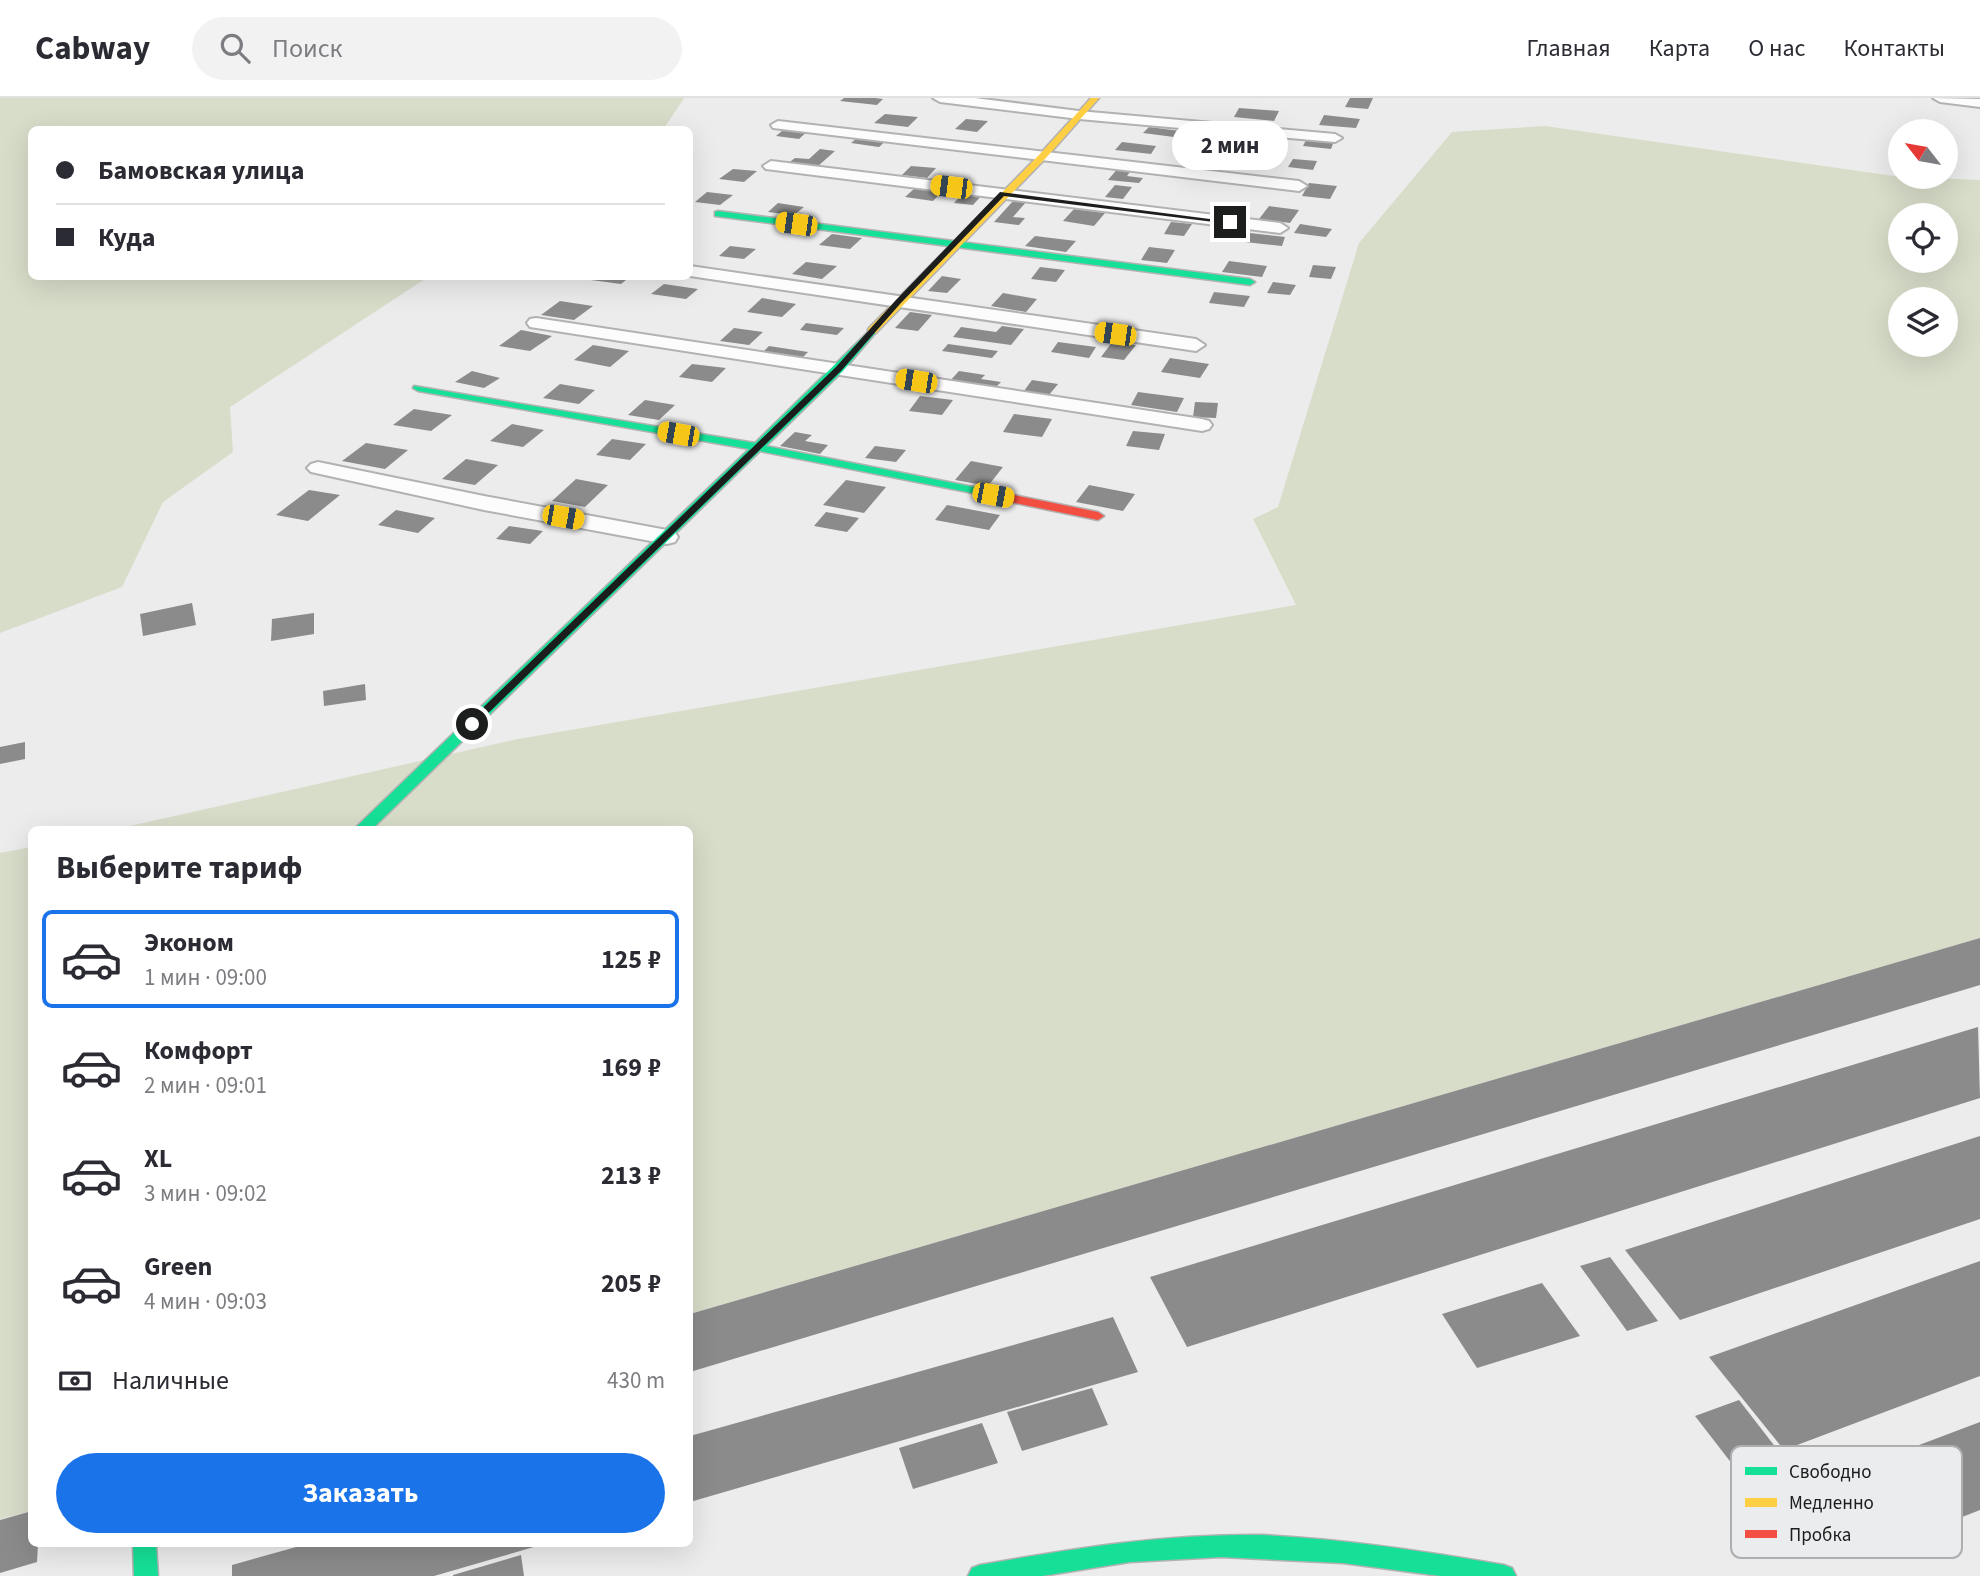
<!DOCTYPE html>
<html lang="ru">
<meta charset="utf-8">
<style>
body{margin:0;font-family:"Source Sans 3",sans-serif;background:#f2f2f3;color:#2b2b33;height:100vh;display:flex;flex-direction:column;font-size:26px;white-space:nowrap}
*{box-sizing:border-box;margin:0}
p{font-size:23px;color:#7c7c81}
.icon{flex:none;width:38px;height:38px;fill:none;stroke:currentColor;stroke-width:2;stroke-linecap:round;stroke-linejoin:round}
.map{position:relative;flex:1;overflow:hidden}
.side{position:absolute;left:28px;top:728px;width:665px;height:721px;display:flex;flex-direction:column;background:#fff;border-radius:10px;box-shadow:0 7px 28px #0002}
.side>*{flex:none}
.top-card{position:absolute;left:28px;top:28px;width:665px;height:154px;border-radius:10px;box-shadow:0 7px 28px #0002;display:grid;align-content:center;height:154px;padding:0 28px;background:#fff}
.needle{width:46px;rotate:301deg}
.buttons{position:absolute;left:1888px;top:21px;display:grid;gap:14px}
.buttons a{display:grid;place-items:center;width:70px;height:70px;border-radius:50%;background:#fff;box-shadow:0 7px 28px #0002;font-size:35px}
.end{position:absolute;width:32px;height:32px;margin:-16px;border:9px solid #1c1d1d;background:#fff;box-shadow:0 0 0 4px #fff}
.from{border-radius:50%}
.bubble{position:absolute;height:49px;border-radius:24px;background:#fff;box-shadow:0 7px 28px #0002;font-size:23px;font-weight:700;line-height:49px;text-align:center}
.car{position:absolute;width:21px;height:42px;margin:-21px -10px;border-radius:9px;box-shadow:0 0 5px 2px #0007;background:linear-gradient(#f5c518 24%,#345 0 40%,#f5c518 0 76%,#345 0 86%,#f5c518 0)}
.top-card b{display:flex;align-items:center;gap:24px;height:66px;font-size:26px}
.top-card b+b{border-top:2px solid #e1e1e2}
.top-card i{width:18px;height:18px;background:#2b2b33}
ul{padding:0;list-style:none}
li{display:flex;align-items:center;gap:21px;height:98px;margin:0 14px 10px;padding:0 14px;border:4px solid transparent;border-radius:10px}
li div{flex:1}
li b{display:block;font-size:26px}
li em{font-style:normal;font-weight:700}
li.on{border-color:#1a73e8}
li>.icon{width:63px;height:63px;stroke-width:1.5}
h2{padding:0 28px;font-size:32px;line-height:84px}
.pay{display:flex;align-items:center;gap:18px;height:77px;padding:0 28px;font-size:26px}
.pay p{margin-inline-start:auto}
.primary-button{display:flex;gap:14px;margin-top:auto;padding:14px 28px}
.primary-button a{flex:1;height:80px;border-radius:42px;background:#1a73e8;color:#fff;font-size:28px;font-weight:700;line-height:80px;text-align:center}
header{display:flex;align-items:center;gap:42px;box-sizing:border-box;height:98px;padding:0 35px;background:#fff;border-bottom:2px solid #e1e1e2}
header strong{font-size:33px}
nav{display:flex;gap:38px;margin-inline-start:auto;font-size:24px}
.search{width:490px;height:63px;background:#f2f2f3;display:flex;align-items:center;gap:18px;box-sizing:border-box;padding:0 24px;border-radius:38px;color:#7c7c81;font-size:26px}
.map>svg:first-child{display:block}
.green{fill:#d7ddc9;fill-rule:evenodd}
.building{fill:#8b8b8b}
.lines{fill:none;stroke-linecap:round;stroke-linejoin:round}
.street-casing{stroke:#b2b2b2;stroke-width:4}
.fast-casing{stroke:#b2b2b2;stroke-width:3}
.slow-casing{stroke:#b2b2b2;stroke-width:3}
.jam-casing{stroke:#b2b2b2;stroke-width:3}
.street{fill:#fcfcfc;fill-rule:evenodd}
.fast{fill:#16e098;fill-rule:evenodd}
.slow{fill:#ffcf43;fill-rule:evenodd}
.jam{fill:#f24e42;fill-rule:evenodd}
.route{fill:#1c1d1d}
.key{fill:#ebeced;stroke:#adaeaf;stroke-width:2}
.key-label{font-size:19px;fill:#1c1d1d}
</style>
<header>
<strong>Cabway</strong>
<div class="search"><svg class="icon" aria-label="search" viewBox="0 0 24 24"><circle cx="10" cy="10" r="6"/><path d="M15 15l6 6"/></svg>Поиск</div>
<nav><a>Главная</a><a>Карта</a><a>О нас</a><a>Контакты</a></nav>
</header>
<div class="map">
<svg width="1980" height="1478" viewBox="0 0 1980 1478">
<rect width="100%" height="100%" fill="#ececec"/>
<g class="green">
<polygon points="0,0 684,0 663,32 32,32 32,178 428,179 230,309 233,354 163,404 122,489 0,535"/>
<path d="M 1545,28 L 1894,78 L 1980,82 L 1980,840 L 690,1216 L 690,732 L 112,732 L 518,641 L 1296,507 L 1253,421 L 1278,409 L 1359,145 L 1452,34 ZM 1900,117 L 1946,117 L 1946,163 L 1900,163 ZM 1900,201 L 1946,201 L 1946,247 L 1900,247 Z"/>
<polygon points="31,749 32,1413 0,1421 0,755"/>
</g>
<g class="building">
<polygon points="844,0 875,0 883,1 877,7 840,3"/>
<polygon points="1350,0 1373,0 1368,11 1345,9"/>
<polygon points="1239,10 1279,13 1274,23 1234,19"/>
<polygon points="885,16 918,19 908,29 874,25"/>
<polygon points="1324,17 1360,21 1356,30 1319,27"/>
<polygon points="966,21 988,23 977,34 955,31"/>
<polygon points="788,28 811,30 799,41 776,38"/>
<polygon points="1149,29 1180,33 1174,39 1143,35"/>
<polygon points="862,36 890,39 879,49 851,45"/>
<polygon points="1307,40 1334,43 1331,51 1303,48"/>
<polygon points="1122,44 1156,48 1151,56 1115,52"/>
<polygon points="820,51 835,53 817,69 787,66 795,60 809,61"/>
<polygon points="1225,58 1249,61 1244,68 1221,66"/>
<polygon points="1293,61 1317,63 1313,72 1288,69"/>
<polygon points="911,68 936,70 927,80 902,77"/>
<polygon points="1119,69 1132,71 1127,78 1143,80 1139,85 1108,82"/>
<polygon points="733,71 757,73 744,84 719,81"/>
<polygon points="1309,85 1337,88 1330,101 1302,98"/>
<polygon points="1115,87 1132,89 1123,101 1105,99"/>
<polygon points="916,89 943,93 933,103 905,99"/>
<polygon points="707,94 733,97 720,107 695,104"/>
<polygon points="963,95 982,97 973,107 954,105"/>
<polygon points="1014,102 1027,103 1013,119 1025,120 1019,127 994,124"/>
<polygon points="778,105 804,109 794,117 768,114"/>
<polygon points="1269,108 1299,112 1290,125 1259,121"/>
<polygon points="1074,111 1105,115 1094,128 1063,123"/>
<polygon points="1171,124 1192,126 1184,138 1164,136"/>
<polygon points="1300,126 1332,131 1326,139 1294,135"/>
<polygon points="1250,135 1285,139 1282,148 1245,144"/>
<polygon points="832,136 862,140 850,151 819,147"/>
<polygon points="1035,138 1076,143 1066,154 1025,148"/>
<polygon points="730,148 756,151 744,161 719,158"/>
<polygon points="1149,149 1175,152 1167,165 1141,162"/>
<polygon points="1229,163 1267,168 1262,179 1222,174"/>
<polygon points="806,164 837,168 822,181 792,176"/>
<polygon points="1313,167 1336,169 1331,181 1309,179"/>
<polygon points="1040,169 1065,172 1056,184 1031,181"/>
<polygon points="595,178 631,178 621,186 591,182"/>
<polygon points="942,178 961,181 947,195 928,193"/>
<polygon points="1273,184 1296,187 1290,197 1267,195"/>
<polygon points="664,186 698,191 686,201 651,196"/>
<polygon points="1214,194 1250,198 1244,209 1209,205"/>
<polygon points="1003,195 1037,201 1026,214 991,208"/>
<polygon points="762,200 796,206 782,219 747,214"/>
<polygon points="560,203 593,208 574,222 541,217"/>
<polygon points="910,214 932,217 918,233 895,230"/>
<polygon points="806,225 844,230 837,237 800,232"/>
<polygon points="1002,228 1024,231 1011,247 953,239 961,229 996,234"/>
<polygon points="734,230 763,234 749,247 720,243"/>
<polygon points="521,232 552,238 530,253 499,248"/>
<polygon points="1113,243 1136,247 1124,262 1101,259"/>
<polygon points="1058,244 1096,249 1089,260 1051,254"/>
<polygon points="948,246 998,253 992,260 942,253"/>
<polygon points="593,247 629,253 610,269 574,262"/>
<polygon points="769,248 808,254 802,260 763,254"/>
<polygon points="1170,260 1209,266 1200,280 1161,274"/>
<polygon points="692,266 726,270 712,284 679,279"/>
<polygon points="472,273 500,280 484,290 455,284"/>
<polygon points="959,273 985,277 981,281 1001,284 994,291 949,284"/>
<polygon points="1032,282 1058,286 1049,297 1024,293"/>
<polygon points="560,286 595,292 579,306 543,300"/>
<polygon points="1138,294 1184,300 1177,314 1131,307"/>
<polygon points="920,298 953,302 942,317 909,313"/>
<polygon points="645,302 675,307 659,322 628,317"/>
<polygon points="1195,304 1218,305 1216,320 1193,319"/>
<polygon points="414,311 452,317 431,333 393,327"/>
<polygon points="1014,316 1052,321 1042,339 1003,334"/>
<polygon points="512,326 544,332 523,349 490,343"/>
<polygon points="1133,333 1165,336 1159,352 1126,348"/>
<polygon points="795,334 812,337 805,343 828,347 820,356 780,348"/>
<polygon points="612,341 646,346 630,362 596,357"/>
<polygon points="366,345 408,352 385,371 342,363"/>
<polygon points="875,348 906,352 896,364 865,360"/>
<polygon points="466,361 498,367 475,387 442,381"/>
<polygon points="971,363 1003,369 988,388 955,382"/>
<polygon points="576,381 608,387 585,409 552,403"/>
<polygon points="846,382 886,389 864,415 823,407"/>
<polygon points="1089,387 1135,396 1123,413 1076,404"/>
<polygon points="309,392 340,397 308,423 276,417"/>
<polygon points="947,407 1000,417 989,432 935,422"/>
<polygon points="396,412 435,420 418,435 378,427"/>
<polygon points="826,414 859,420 847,434 814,428"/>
<polygon points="509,428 543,433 530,446 496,441"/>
<polygon points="192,505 196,527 143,538 140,516"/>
<polygon points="314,515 314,536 271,543 272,521"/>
<polygon points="365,586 366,602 324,608 323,593"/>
<polygon points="25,644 25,661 0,666 0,649"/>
<polygon points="1980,840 1980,887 690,1274 690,1216"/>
<polygon points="1978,929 1980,1000 1187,1249 1150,1179"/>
<polygon points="1980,1038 1980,1121 1680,1222 1625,1152"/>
<polygon points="1610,1159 1658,1223 1627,1233 1580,1168"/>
<polygon points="1980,1163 1980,1278 1784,1352 1709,1259"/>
<polygon points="1542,1185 1580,1238 1477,1270 1442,1216"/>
<polygon points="1113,1219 1138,1274 690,1404 690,1338"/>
<polygon points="1092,1290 1108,1327 1022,1353 1007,1314"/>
<polygon points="1739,1302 1780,1355 1736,1371 1695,1318"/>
<polygon points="1980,1324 1980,1412 1891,1447 1837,1378"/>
<polygon points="982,1325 998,1365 913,1391 899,1350"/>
<polygon points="32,1413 32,1446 38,1446 37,1464 0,1475 0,1422"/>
<polygon points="307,1446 544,1446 434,1478 232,1478 232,1467"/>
<polygon points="521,1457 524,1478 453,1478 453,1477"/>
</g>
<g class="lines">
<defs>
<g id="street">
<polygon points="933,0 975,0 1079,13 1335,36 1342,40 1335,44 1079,21 940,4"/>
<polygon points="1933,0 1980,1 1980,9 1940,4"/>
<polygon points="778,23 1299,83 1307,88 1299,93 773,30 771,27"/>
<polygon points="771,63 1280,125 1288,130 1280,135 766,71 763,68"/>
<polygon points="690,168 1196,241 1205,247 1196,253 690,178"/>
<polygon points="536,220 1202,321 1209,323 1212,327 1209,331 1202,333 530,229 527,225 530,221"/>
<polygon points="318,364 484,398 667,432 675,434 678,439 675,444 667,446 484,412 311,374 307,370 311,366"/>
</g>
<g id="fast">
<polygon points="718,113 1250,181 1255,184 1250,187 715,118 715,114"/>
<polygon points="872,230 877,233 843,273 766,348 999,394 1005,398 1003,401 760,353 371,732 353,732 749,351 418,293 413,290 414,288 755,345"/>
<path d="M 1262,1437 C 1344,1441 1424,1453 1504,1467 L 1512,1470 L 1516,1478 L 1441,1478 L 1343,1465 L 1221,1459 L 1130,1464 L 1042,1478 L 968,1478 L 972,1470 L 980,1467 C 1077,1450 1163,1436 1262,1437 Z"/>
<polygon points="133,1446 156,1446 158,1478 134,1478"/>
</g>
<polygon id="slow" points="1091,0 1099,0 1045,61 876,235 868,235 868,231 1039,57"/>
<polygon id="jam" points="999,394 1098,414 1104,418 1098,422 995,401 993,398"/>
</defs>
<use href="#street" class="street-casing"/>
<use href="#fast" class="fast-casing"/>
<use href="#slow" class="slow-casing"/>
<use href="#jam" class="jam-casing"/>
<use href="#street" class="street"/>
<use href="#fast" class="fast"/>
<use href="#slow" class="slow"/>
<use href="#jam" class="jam"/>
</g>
<polygon class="route" points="1000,94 1233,124 1230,126 1004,98 900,206 841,273 475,628 468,628 468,624 836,269 895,203"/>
<rect x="1731" y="1348" width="231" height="112" rx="10" class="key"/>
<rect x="1745" y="1369" width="32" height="8" fill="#16e098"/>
<rect x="1745" y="1400" width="32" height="9" fill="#ffcf43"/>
<rect x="1745" y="1432" width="32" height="8" fill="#f24e42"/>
<g class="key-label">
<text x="1789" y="1380">Свободно</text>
<text x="1789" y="1411">Медленно</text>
<text x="1789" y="1443">Пробка</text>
</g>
</svg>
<div class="buttons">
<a><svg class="needle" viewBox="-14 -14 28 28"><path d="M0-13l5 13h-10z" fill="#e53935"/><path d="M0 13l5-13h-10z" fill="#7c7c81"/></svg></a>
<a><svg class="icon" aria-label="locate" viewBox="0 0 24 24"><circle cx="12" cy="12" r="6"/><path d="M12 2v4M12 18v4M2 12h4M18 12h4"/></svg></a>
<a><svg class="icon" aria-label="layers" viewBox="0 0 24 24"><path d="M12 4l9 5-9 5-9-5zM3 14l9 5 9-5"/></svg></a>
</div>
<i class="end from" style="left:472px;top:626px"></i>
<i class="end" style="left:1230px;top:124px"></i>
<div class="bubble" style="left:1172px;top:23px;width:116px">2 мин</div>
<i class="car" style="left:951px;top:89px;rotate:277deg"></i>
<i class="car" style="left:796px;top:126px;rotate:278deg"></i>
<i class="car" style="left:1115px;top:236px;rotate:278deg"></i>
<i class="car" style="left:916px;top:283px;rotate:279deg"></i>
<i class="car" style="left:678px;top:336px;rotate:280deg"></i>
<i class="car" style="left:993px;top:397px;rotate:101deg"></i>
<i class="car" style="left:563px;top:419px;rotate:100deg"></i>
<div class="top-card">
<b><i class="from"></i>Бамовская улица</b>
<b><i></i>Куда</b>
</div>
<section class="side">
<h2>Выберите тариф</h2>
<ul>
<li class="on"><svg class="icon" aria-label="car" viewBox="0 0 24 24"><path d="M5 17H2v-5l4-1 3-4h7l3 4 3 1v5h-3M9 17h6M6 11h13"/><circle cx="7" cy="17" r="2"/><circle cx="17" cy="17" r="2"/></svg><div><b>Эконом</b><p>1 мин · 09:00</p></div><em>125 ₽</em></li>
<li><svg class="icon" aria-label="car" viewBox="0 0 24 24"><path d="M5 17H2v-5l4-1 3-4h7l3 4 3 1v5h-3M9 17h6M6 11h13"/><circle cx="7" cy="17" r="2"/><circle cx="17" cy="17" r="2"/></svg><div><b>Комфорт</b><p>2 мин · 09:01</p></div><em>169 ₽</em></li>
<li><svg class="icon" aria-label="car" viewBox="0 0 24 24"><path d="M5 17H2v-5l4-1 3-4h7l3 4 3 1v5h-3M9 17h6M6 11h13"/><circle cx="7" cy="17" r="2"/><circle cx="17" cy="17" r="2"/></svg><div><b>XL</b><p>3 мин · 09:02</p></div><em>213 ₽</em></li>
<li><svg class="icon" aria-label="car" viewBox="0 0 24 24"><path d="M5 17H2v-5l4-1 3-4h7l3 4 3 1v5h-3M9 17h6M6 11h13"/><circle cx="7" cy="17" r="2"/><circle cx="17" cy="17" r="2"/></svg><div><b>Green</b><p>4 мин · 09:03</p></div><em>205 ₽</em></li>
</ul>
<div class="pay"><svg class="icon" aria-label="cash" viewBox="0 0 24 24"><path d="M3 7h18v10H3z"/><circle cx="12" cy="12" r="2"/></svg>Наличные<p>430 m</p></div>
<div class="primary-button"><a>Заказать</a></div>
</section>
</div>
